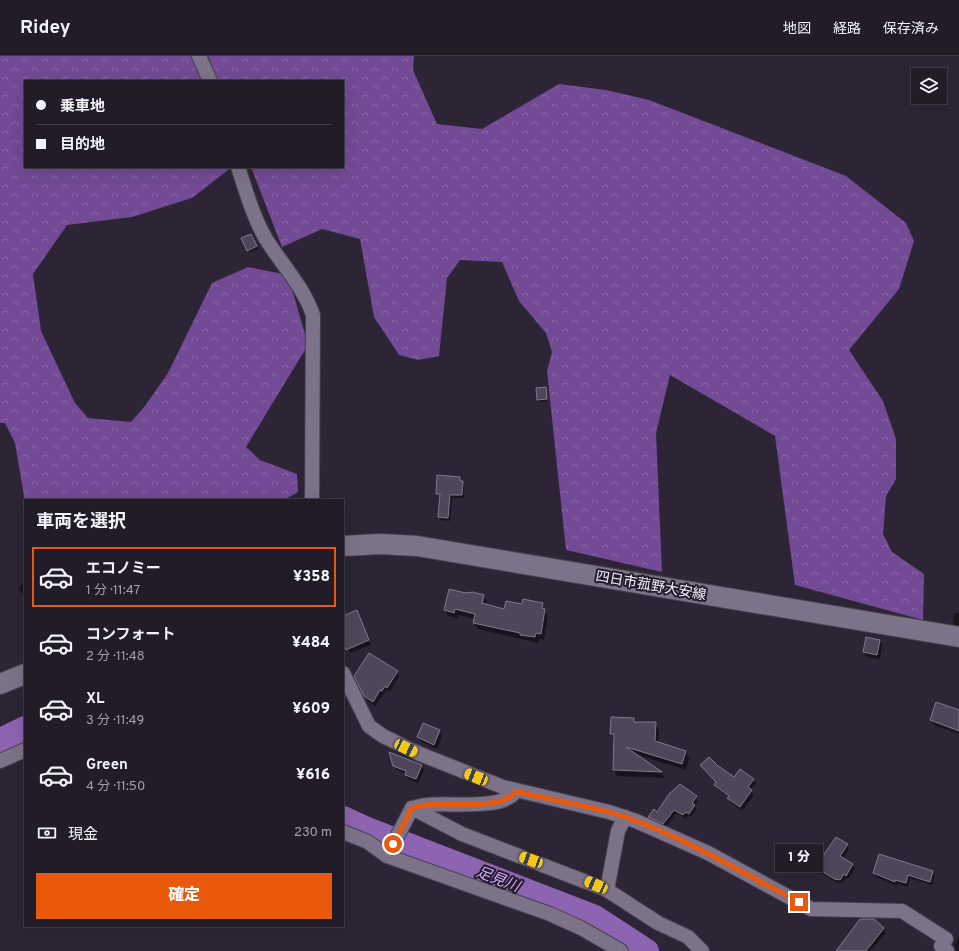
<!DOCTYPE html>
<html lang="ja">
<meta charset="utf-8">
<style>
body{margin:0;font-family:Overpass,"Noto Sans JP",sans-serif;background:#2a2530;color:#f1f3f6;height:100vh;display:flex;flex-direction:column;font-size:15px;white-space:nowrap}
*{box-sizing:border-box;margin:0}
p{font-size:13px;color:#a2a1a8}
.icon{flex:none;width:22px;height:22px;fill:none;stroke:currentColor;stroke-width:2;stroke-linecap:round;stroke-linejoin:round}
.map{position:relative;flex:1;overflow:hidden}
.side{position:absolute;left:24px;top:443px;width:320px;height:428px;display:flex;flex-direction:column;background:#221c28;border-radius:0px;box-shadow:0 4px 16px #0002,0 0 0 1px #3f3a45}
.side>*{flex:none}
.top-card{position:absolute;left:24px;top:24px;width:320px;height:88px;border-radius:0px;box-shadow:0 4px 16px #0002,0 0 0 1px #3f3a45;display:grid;align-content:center;height:88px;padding:0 12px;background:#221c28}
.buttons{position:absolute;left:911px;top:12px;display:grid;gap:8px}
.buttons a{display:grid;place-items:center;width:36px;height:36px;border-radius:0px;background:#221c28;box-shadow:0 4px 16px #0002,0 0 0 1px #3f3a45;font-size:20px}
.end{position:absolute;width:18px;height:18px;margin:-9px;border:5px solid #ea580c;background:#fff;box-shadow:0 0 0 2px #fff}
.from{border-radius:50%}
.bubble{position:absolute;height:28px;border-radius:0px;background:#221c28;box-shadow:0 4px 16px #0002,0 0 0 1px #3f3a45;font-size:13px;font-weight:800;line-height:28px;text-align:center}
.car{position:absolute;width:12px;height:24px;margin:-12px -6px;border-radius:5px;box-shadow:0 0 3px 1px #0007;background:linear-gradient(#f5c518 24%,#345 0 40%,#f5c518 0 76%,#345 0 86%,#f5c518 0)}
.top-card b{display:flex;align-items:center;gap:14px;height:38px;font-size:15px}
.top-card b+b{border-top:1px solid #3f3a45}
.top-card i{width:10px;height:10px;background:#f1f3f6}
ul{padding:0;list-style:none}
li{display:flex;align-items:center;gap:12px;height:60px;margin:0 8px 6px;padding:0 4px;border:2px solid transparent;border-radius:0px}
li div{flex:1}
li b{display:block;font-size:15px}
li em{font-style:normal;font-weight:800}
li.selected{border-color:#ea580c}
li>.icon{width:36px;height:36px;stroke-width:1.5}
h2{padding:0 12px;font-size:18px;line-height:48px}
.pay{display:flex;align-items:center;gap:10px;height:44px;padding:0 12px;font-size:15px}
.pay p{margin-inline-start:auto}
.cta{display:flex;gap:8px;margin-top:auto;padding:8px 12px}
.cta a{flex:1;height:46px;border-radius:0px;background:#ea580c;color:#fff;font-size:16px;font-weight:800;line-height:46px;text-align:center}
header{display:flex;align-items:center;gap:24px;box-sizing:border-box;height:56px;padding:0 20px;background:#221c28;border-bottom:1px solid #3f3a45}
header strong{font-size:19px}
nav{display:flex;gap:22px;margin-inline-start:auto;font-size:14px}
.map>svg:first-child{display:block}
.forest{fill:url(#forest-crowns)}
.shadow{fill:#0007;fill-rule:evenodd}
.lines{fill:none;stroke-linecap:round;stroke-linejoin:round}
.river{stroke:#8d64b2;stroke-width:24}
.building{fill:#504659;stroke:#82788c}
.street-casing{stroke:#48404e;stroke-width:16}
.secondary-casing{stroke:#48404e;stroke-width:22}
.street{stroke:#7d7388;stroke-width:14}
.secondary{stroke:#7d7388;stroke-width:20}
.route{stroke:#ea580c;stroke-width:5}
.labels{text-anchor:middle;stroke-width:4;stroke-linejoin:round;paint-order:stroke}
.street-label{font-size:14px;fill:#f7f1fd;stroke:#241b2c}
.water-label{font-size:15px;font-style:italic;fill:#d3a9fc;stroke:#241b2c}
</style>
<header>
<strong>Ridey</strong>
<nav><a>地図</a><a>経路</a><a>保存済み</a></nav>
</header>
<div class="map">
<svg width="959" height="895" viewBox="0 0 959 895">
<defs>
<pattern id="forest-crowns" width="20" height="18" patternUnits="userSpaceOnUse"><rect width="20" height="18" fill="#724a95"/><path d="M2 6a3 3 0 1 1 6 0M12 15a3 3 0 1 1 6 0" fill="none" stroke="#8765a5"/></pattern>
</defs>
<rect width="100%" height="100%" fill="#2d2536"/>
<g class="forest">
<polygon points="0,0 193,0 202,25 25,25 25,111 232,111 192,142 132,161 67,169 33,218 41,275 75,347 88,362 131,366 145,350 168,317 212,227 248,211 288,219 308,289 246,391 260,404 297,418 298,436 284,444 25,444 25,446 15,387 5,367 0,367"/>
<polygon points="208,0 414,0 413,14 437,68 482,73 559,28 606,34 649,44 846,120 906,167 914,185 899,233 849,294 883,345 896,383 896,423 886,440 883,478 892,496 924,518 923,564 795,529 775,380 670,319 656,377 662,516 566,494 547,315 552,296 546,277 519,245 502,206 460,204 447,222 439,300 418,304 399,299 374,261 360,183 322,173 282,191 251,111 343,111 343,25 218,25"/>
</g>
<g class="shadow">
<polygon points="251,179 258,193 249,196 243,183"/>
<polygon points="537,332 545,332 547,345 539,346"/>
<polygon points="460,422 464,430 464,442 452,442 450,465 441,464 439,461 441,441 437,437"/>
<polygon points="25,525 25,541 18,533"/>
<path d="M 466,538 L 483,539 L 487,546 L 486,549 L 505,555 L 523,549 L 542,548 L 548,560 L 544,584 L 539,583 L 538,587 L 478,573 L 474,567 L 475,563 L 459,559 L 458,562 L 448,560 L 445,554 ZM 482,543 L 484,543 L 481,552 Z"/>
<polygon points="954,557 959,557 959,572 955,571 953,567"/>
<polygon points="358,559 371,589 350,597 343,583 343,561"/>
<polygon points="880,585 882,589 880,603 867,601 864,596"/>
<polygon points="397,615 399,620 390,636 387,634 375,650 368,645 365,640"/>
<polygon points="959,655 959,678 934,669 931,664"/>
<polygon points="634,663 636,667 655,667 659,674 658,687 686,696 689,702 686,714 638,699 662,717 665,722 617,720 614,714 615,684 611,678"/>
<polygon points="423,668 440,675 442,680 437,693 420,685 418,681"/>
<polygon points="701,709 716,710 734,723 753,724 756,727 750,734 754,739 742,755 730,746 729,741 717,733 715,729 716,727"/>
<polygon points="394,710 421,710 424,714 418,727 408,723 406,718 397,714"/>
<polygon points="696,741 698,745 695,750 697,753 691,761 688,759 686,763 676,757 666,771 651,765 649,761"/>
<polygon points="847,789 849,793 843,803 853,809 855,813 848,823 846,822 842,828 840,826 839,828 818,815 816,811"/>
<polygon points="932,816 935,820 932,829 910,822 908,831 897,827 897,830 876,821 874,817"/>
<polygon points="883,873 886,877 870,895 842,895"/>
<polygon points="959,881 959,895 957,895 954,889"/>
</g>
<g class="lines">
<g class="river">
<polyline points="0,684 25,672"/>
<polyline points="343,762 367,773 595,861 647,895"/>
</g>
</g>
<g class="building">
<polygon points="251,178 257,190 247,195 241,182"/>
<polygon points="546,331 547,343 537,344 536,332"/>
<polygon points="437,419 460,421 460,425 463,425 462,439 450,439 448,462 438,461 440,438 436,438"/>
<polygon points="449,533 466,537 473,536 484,539 482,547 504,553 506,545 522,548 523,543 543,547 542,552 545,553 541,578 536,577 535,581 520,579 520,577 473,567 475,558 455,553 454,557 444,554"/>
<polygon points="357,554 369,584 346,594 343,586 343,560"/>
<polygon points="866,581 880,584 877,599 863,596"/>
<polygon points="369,597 398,615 387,632 385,630 382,635 380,634 373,646 364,640 354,620"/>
<polygon points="936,646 959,654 959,675 930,664"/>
<polygon points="611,661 634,662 634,666 656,666 655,685 686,695 682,708 626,691 662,716 613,714 614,678 610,678"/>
<polygon points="423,667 440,674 434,689 417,681"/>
<polygon points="389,696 422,709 416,723 405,719 406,715 393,710"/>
<polygon points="709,701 717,709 734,721 740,713 754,723 748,731 752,734 740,751 727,742 729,740 714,729 716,726 700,709"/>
<polygon points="680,728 697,740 692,747 695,749 689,758 686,756 683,759 674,754 663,768 648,761 654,753 657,756 669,738"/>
<polygon points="836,781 848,788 840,800 853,808 846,820 844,818 840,824 837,823 836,824 815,811"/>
<polygon points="879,798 933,815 930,826 908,819 906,827 895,824 895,826 873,817"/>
<polygon points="860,863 874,863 884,872 866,895 836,895"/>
</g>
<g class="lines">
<defs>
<g id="street">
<polyline points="199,0 210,25"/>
<path d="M 238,111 C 246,135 253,161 266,183 C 282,209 303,230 313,259 L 312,444"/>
<polyline points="343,617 369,670 383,680 420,698 503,731 609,756 636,765 708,797 811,853 902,855 946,883 941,890 947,895"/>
<polyline points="0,705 25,694"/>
<polyline points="412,752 462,778 607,834 658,867 688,881 702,895"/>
<path d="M 412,752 C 417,751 422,749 427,749 C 449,746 503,755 516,735"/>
<polyline points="343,776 368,786 387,800 550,858 581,872 621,895"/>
<polyline points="387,800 412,752"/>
<polyline points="607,834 618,775 625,761"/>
</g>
<g id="secondary">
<polyline points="343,490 380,488 417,490 959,581"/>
<polyline points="0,628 25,618"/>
</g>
</defs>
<use href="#street" class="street-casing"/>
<use href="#secondary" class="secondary-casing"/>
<use href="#street" class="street"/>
<use href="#secondary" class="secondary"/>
</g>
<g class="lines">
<path class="route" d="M 393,788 L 412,752 C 417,751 422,749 427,749 C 449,746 503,755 516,735 C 552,745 590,749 625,761 C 686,782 742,817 799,846"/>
</g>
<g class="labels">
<g class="street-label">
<text transform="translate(651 529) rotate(10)" y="5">四日市菰野大安線</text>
</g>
<g class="water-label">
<text transform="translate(498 823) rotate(21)" y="5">足見川</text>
</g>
</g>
</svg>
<div class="buttons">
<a><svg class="icon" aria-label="layers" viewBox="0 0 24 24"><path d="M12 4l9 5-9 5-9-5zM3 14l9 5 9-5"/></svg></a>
</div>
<i class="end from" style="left:393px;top:788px"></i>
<i class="end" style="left:799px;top:846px"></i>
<div class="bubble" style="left:775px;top:788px;width:48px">1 分</div>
<i class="car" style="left:406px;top:692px;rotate:115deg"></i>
<i class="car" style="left:476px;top:721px;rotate:292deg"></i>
<i class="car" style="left:531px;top:804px;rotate:290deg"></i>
<i class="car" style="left:596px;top:829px;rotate:294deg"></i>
<div class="top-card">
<b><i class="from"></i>乗車地</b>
<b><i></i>目的地</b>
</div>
<section class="side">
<h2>車両を選択</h2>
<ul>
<li class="selected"><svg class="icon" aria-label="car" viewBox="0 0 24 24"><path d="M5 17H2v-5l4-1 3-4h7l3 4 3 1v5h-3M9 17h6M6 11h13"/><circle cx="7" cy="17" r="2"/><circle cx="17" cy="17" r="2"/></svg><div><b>エコノミー</b><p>1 分 · 11:47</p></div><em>¥358</em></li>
<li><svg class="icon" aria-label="car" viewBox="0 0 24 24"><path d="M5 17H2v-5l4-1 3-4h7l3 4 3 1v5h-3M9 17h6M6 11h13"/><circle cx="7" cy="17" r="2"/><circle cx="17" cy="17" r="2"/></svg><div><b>コンフォート</b><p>2 分 · 11:48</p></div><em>¥484</em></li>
<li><svg class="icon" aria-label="car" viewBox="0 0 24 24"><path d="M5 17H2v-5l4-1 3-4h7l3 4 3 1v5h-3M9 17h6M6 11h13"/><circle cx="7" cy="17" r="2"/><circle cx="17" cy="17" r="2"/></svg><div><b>XL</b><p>3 分 · 11:49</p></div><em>¥609</em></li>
<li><svg class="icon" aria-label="car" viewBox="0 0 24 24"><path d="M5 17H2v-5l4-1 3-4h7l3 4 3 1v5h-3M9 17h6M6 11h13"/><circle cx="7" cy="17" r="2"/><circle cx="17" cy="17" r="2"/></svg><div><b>Green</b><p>4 分 · 11:50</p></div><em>¥616</em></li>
</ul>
<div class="pay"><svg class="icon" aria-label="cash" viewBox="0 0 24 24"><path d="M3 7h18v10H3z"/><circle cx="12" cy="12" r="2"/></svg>現金<p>230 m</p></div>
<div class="cta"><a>確定</a></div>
</section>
</div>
